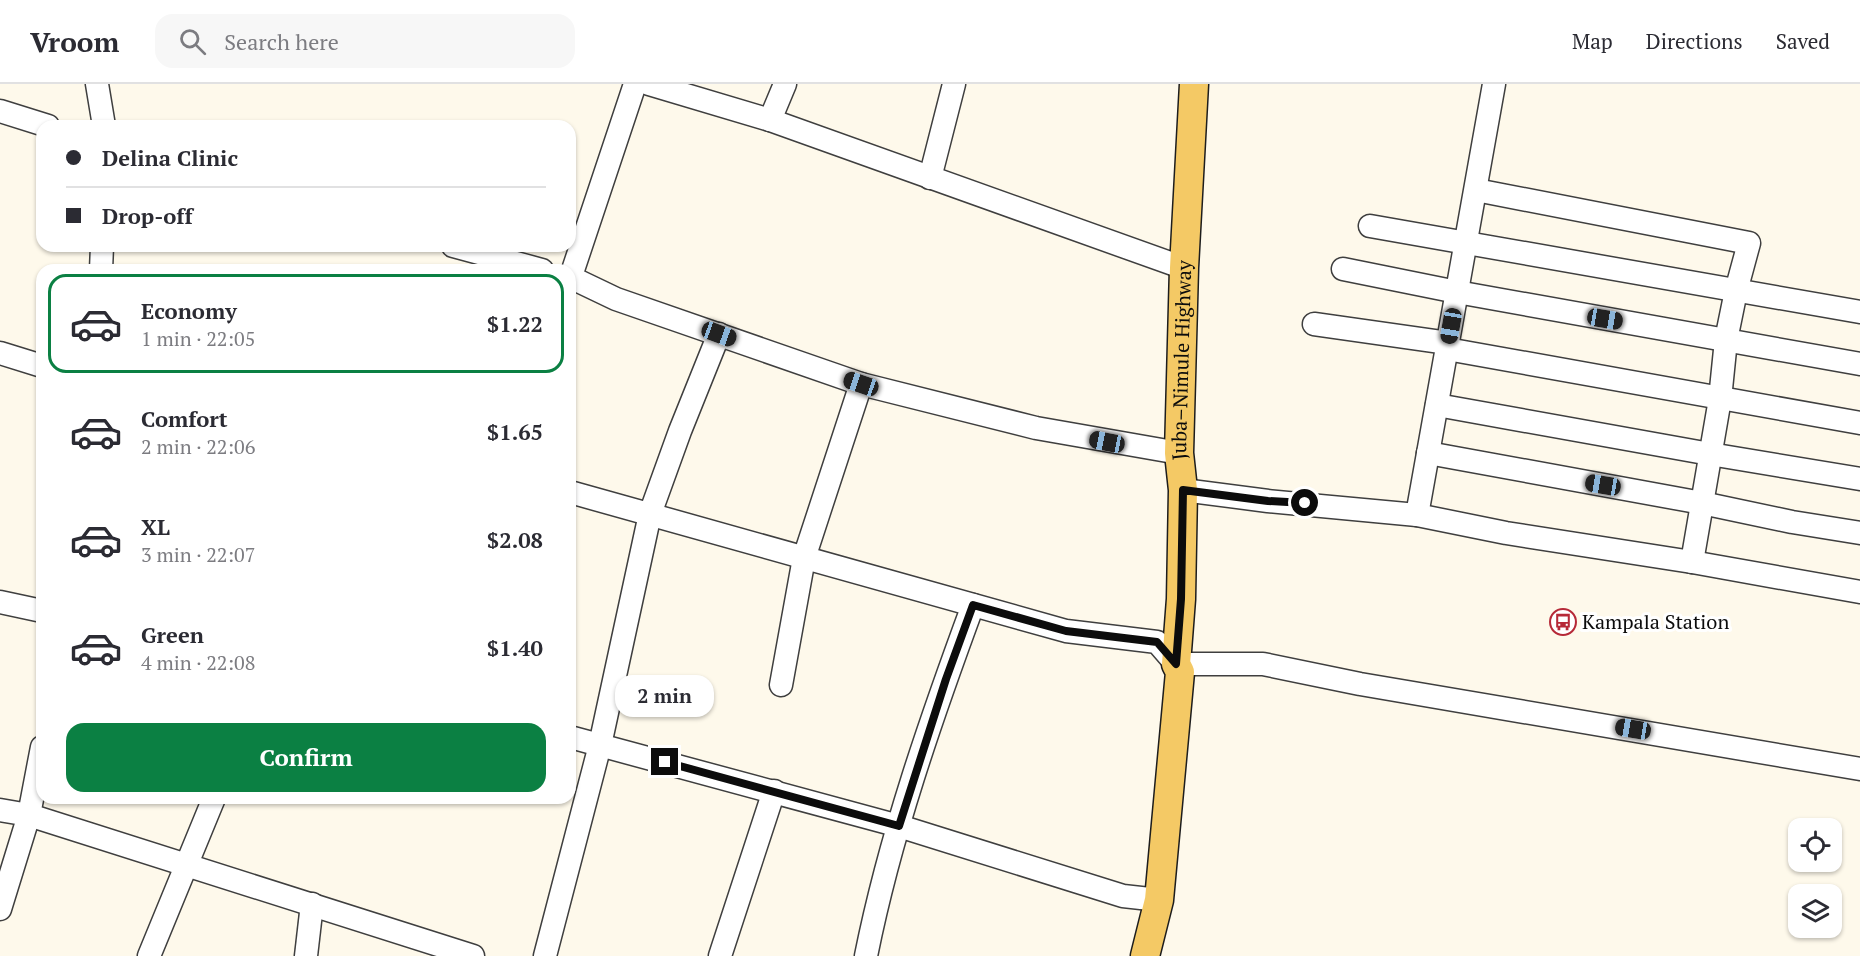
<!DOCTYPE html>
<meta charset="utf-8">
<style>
body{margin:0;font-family:"PT Serif",serif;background:#f7f7f7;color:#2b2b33;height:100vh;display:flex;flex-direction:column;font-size:22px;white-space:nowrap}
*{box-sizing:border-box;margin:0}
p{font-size:20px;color:#7c7c81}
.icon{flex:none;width:33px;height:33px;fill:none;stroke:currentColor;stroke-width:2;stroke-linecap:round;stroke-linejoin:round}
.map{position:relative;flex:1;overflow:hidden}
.sheet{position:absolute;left:36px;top:180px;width:540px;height:540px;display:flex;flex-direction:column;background:#fff;border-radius:18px;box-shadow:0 2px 4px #0004}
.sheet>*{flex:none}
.banner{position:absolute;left:36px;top:36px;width:540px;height:132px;border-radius:18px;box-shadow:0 2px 4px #0004;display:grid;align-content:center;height:132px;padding:0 30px;background:#fff}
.controls{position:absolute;left:1788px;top:734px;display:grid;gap:12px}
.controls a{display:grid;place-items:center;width:54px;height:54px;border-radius:12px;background:#fff;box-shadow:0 2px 4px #0004;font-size:30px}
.end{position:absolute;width:27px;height:27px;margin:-14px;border:8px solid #0c0c0c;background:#fff;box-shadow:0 0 0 3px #fff}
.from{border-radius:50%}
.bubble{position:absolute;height:42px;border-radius:18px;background:#fff;box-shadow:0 2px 4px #0004;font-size:20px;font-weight:800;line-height:42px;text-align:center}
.car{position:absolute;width:18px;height:36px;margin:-18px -9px;border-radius:8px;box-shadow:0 0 4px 2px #0007;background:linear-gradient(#222 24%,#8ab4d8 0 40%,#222 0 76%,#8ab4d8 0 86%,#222 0)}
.banner b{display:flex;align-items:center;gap:21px;height:57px;font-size:22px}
.banner b+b{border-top:2px solid #e1e1e2}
.banner i{width:15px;height:15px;background:#2b2b33}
ul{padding:10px 0 0;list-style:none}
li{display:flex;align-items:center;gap:18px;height:99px;margin:0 12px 9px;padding:0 18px;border:3px solid transparent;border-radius:18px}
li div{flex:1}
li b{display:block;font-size:22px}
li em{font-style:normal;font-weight:800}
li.current{border-color:#0b8043}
li>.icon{width:54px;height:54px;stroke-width:1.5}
.action{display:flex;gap:12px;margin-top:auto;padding:12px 30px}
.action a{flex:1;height:69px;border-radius:18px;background:#0b8043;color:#fff;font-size:24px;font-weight:800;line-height:69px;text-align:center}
header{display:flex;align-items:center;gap:36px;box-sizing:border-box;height:84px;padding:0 30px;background:#fff;border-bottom:2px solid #e1e1e2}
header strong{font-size:28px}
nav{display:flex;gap:33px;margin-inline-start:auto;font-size:21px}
.search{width:420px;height:54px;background:#f7f7f7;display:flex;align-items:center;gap:15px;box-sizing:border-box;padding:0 21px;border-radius:18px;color:#7c7c81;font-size:22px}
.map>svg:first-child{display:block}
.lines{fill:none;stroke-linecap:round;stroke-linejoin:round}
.minor-casing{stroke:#3f3f3f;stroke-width:25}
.major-casing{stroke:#1d1d1d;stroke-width:31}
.minor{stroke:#fff;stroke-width:22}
.major{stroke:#f4c965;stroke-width:28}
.route{stroke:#0c0c0c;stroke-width:8}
.labels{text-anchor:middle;stroke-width:6;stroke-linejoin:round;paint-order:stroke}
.street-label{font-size:20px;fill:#0c0c0c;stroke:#fff}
.poi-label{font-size:20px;fill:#0c0c0c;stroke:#fff;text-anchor:start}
</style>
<header>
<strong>Vroom</strong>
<div class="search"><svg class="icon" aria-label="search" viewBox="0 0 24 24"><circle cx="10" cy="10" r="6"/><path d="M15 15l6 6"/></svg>Search here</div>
<nav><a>Map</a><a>Directions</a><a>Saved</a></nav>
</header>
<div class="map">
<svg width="1860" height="872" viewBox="0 0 1860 872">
<rect width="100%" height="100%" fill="#fef9eb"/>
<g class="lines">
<defs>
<g id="minor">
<polyline points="97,0 104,42"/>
<polyline points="649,0 770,36 1184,184"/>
<polyline points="0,27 48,42"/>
<polyline points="770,36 785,0"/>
<polyline points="930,94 954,0"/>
<polyline points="1476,106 1749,159 1736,207 1726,256 1720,315 1692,478"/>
<polyline points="1370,142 1860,228"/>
<polyline points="453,162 542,186"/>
<polyline points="1343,185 1457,208 1860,280"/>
<polyline points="101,186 102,162"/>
<polyline points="570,193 616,215 861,300 1036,344 1179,369"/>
<polyline points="570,195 635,0"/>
<polyline points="1314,240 1448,259"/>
<polyline points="1447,265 1860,339"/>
<polyline points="0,269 42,282"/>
<polyline points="1437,321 1710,370 1860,395"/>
<polyline points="1428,369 1702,419 1792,438 1860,449"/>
<polyline points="1183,406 1268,417 1417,431 1506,449 1692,478 1860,508"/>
<polyline points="570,408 1066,547 1157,558 1176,580 1263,580 1360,600 1860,685"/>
<polyline points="1417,431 1494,0"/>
<polyline points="0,518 42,527"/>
<polyline points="781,601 804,474 861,300"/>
<polyline points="570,653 899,742 1123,812 1159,816"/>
<polyline points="0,726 29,731 473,872"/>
<polyline points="0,825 29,731 42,663"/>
<polyline points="149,872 214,714"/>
<polyline points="306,872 312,820"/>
<polyline points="545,872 600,661 650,430 680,347 719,250"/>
<polyline points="720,872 774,707"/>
<path d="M 866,872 C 890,752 931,635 973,521"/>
</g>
<g id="major">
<path id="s1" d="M 1145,872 L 1159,816 L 1180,588 L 1176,580 L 1181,515 L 1183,406 L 1179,369 L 1184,184 L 1194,0"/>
</g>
</defs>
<use href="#minor" class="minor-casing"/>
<use href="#major" class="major-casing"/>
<use href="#minor" class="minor"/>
<use href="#major" class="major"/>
</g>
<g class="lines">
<polyline class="route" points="665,678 899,742 946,595 973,521 1066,547 1157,558 1176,580 1181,515 1183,406 1268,417 1305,419"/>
</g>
<defs>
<symbol id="bus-ring" viewBox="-11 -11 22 22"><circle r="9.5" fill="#fff" stroke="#b62938" stroke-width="1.5"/><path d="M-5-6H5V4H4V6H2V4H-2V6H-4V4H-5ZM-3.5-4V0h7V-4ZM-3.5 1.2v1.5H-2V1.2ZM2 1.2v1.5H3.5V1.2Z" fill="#b62938"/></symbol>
</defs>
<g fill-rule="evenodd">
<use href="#bus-ring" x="1548" y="523" width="30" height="30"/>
</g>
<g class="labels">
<g class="street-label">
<text dy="7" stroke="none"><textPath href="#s1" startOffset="600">Juba–Nimule Highway</textPath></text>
</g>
<g class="poi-label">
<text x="1582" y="545">Kampala Station</text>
</g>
</g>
</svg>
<div class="controls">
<a><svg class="icon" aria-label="locate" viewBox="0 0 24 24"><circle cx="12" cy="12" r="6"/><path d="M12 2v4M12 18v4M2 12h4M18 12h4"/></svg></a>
<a><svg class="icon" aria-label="layers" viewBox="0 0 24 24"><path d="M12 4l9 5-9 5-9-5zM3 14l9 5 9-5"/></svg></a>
</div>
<i class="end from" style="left:1305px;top:419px"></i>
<i class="end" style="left:665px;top:678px"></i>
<div class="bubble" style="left:615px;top:591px;width:99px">2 min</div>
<i class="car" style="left:1605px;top:235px;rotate:100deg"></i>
<i class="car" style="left:1451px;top:242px;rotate:190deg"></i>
<i class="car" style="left:719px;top:250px;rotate:110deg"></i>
<i class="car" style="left:861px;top:300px;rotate:289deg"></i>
<i class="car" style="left:1107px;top:358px;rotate:281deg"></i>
<i class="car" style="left:1603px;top:401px;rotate:280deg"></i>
<i class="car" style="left:1633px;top:645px;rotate:279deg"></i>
<div class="banner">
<b><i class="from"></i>Delina Clinic</b>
<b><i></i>Drop-off</b>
</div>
<section class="sheet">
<ul>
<li class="current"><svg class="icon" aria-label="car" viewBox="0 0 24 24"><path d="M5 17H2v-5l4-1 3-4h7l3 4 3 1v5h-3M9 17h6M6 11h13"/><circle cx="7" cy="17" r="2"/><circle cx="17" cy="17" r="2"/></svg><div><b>Economy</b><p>1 min · 22:05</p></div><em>$1.22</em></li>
<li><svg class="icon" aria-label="car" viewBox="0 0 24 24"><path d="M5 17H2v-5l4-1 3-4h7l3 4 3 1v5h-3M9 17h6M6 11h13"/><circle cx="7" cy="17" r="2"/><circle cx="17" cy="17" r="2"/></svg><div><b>Comfort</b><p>2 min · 22:06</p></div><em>$1.65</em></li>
<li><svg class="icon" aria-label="car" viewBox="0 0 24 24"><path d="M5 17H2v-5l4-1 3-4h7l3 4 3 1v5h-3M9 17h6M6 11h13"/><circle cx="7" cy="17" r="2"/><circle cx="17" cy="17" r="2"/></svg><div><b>XL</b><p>3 min · 22:07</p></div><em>$2.08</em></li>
<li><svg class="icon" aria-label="car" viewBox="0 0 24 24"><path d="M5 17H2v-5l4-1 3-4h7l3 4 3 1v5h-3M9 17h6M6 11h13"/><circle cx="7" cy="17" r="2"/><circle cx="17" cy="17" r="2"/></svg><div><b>Green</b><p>4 min · 22:08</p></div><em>$1.40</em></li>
</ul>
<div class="action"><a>Confirm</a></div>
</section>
</div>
